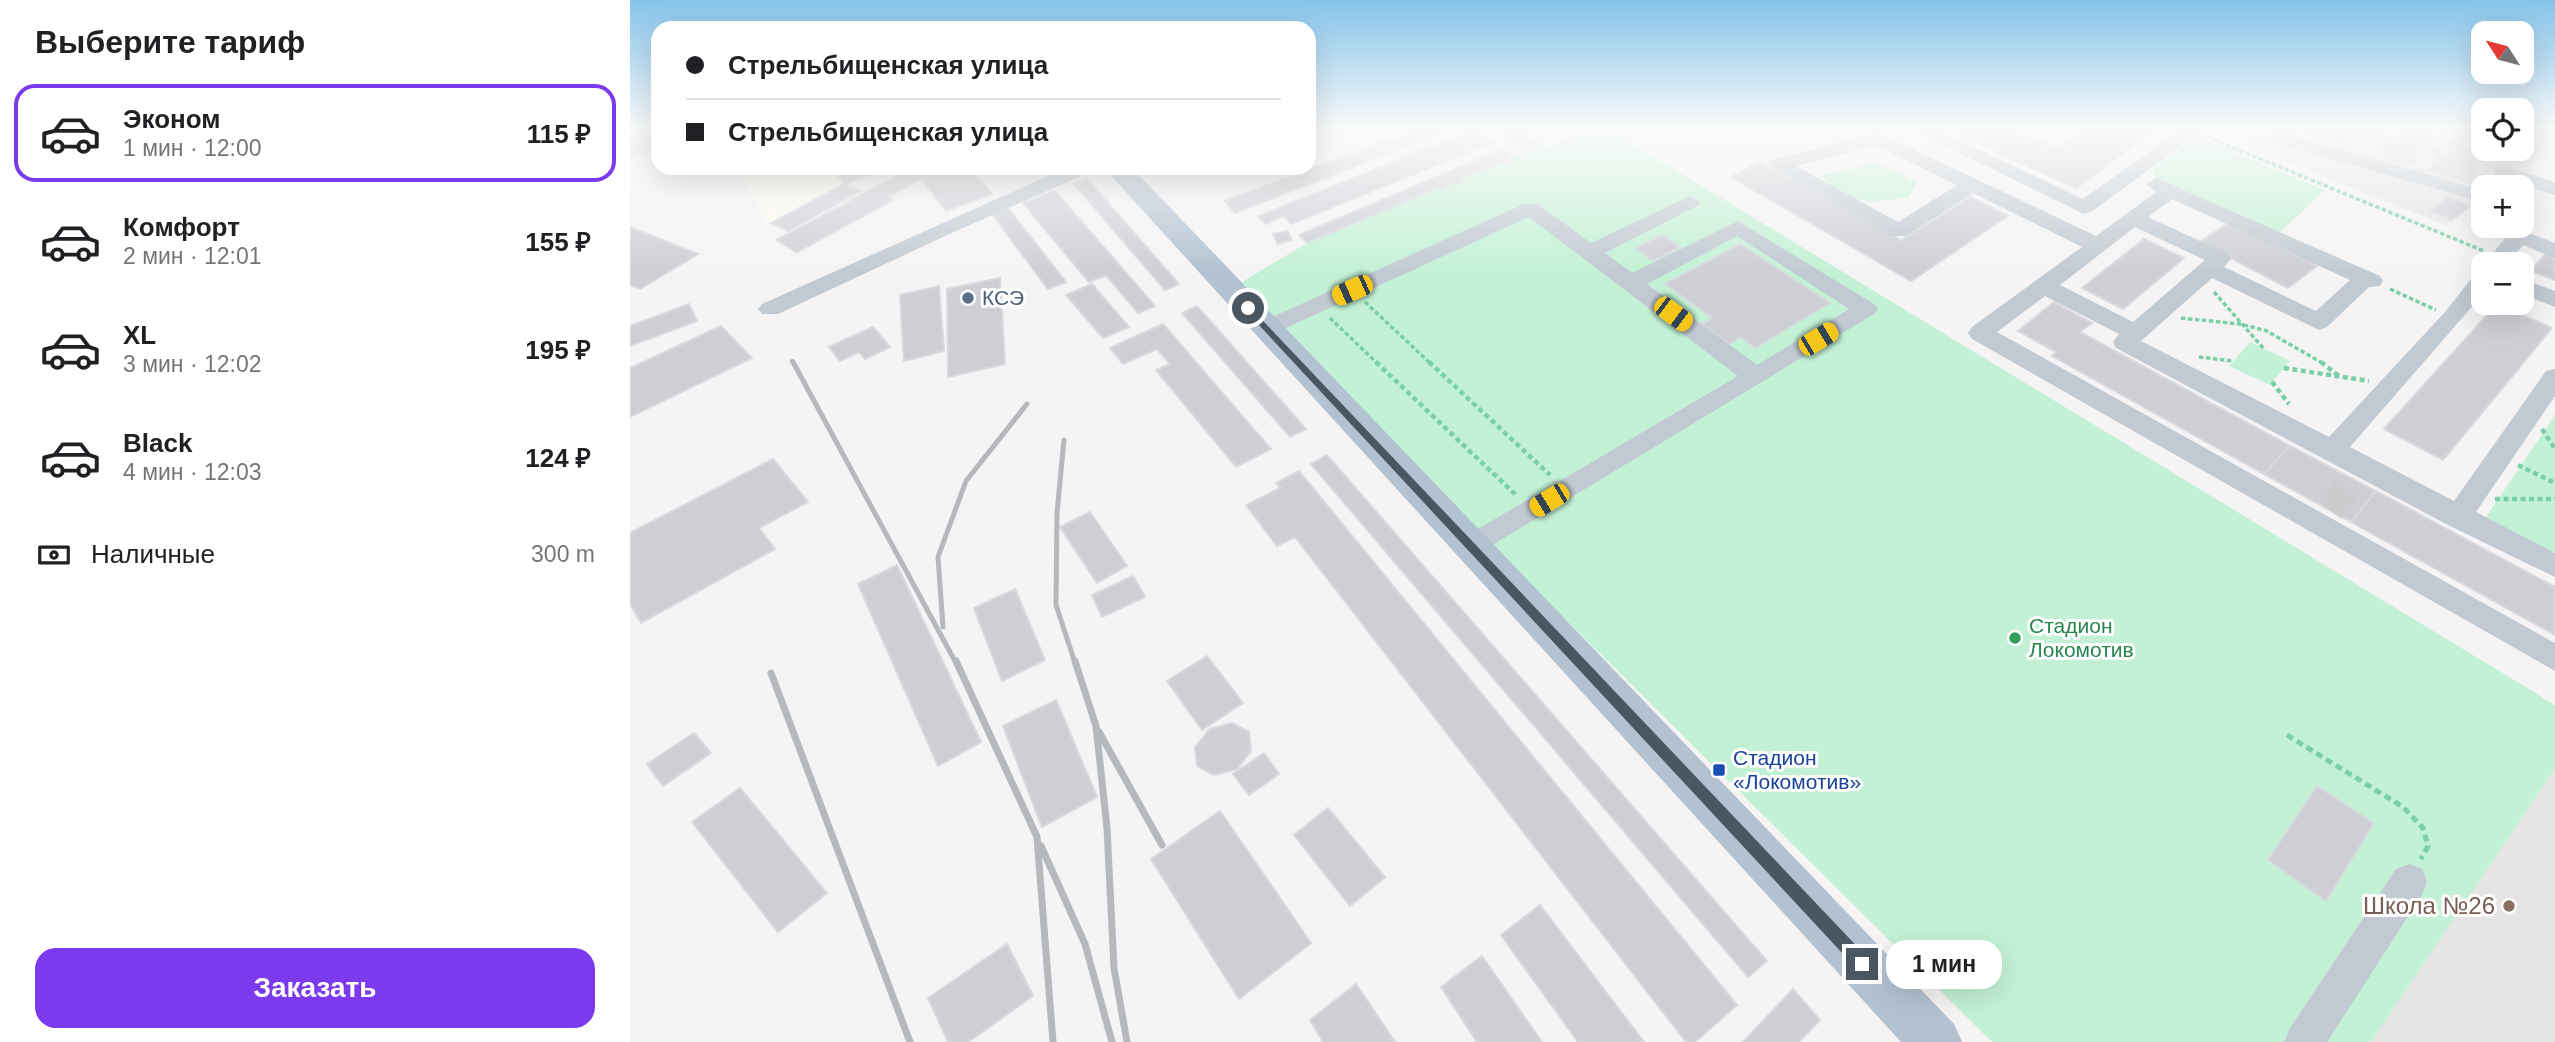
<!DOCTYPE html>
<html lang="ru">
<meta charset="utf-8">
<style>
body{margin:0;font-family:Helvetica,sans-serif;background:#f2f2f2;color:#202124;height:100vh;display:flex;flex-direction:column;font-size:26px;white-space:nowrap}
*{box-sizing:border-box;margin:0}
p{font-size:23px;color:#757577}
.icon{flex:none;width:38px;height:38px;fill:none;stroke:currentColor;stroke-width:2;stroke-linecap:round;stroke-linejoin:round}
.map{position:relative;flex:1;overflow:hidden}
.side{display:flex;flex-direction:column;background:#fff;width:630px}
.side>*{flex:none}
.guide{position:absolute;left:21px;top:21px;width:665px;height:154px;border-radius:21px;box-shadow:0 7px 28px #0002;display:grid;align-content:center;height:154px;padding:0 35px;background:#fff}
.needle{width:46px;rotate:306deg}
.fabs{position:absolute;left:1841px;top:21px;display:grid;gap:14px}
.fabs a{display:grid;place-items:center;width:63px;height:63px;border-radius:14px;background:#fff;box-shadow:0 7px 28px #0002;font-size:35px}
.end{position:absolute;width:32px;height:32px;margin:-16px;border:9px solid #4a5661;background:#fff;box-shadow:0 0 0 4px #fff}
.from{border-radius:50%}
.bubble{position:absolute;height:49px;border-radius:21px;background:#fff;box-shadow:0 7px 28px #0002;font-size:23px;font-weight:600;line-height:49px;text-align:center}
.car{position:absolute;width:21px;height:42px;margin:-21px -10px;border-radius:9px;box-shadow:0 0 5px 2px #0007;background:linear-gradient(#f5c518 24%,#345 0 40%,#f5c518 0 76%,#345 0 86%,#f5c518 0)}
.guide b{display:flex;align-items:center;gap:24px;height:66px;font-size:26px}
.guide b+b{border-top:2px solid #e0e0e0}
.guide i{width:18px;height:18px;background:#202124}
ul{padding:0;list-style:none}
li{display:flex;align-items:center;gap:21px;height:98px;margin:0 14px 10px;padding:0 21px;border:4px solid transparent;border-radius:21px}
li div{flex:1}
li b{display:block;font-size:26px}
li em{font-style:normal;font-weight:600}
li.on{border-color:#7c3aed}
li>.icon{width:63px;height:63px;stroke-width:1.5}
h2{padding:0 35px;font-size:32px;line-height:84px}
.pay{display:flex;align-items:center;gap:18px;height:77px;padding:0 35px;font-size:26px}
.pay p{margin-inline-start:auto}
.action{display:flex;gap:14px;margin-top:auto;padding:14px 35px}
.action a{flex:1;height:80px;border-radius:21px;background:#7c3aed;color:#fff;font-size:28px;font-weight:600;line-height:80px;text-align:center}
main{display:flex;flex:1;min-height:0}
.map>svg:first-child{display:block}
.commercial{fill:#fdf9ef}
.education{fill:#e6e4e5}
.green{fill:#c3f1d5}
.building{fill:#cdcfd5;stroke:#d7d9de;stroke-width:2}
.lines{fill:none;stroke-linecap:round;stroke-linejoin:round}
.minor-tunnel{stroke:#caccce;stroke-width:28;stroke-dasharray:28 14;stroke-linecap:butt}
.path-far2{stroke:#7ad0a6;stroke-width:3.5;stroke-dasharray:4.5 2.5;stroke-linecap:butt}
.path-far1{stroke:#7ad0a6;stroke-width:4.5;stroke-dasharray:5 3.5;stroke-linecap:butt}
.path{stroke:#7ad0a6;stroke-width:5;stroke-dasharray:7 4.5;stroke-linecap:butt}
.minor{fill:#c1cad2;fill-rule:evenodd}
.major{fill:#b3c2d1;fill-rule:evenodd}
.rail-far2{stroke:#b5b8bd;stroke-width:4.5}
.rail-far1{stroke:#b5b8bd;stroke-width:5}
.rail{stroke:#b5b8bd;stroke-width:7}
.route{fill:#4a5661}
.service-dot{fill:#5c6f8a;stroke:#fff;stroke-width:2.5}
.leisure-dot{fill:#2e9e5b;stroke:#fff;stroke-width:2.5}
.transit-dot{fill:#1a4fb4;stroke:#fff;stroke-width:2.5}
.education-dot{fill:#8d6e63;stroke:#fff;stroke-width:2.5}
.labels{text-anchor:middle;stroke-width:6;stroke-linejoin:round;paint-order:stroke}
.service-label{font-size:21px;fill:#4e5e75;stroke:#fff;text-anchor:start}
.leisure-label{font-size:21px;fill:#27864d;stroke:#fff;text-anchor:start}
.transit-label{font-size:21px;fill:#164399;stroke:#fff;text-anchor:start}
.near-education-label{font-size:24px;fill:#785e54;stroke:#fff;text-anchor:end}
</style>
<main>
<section class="side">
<h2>Выберите тариф</h2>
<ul>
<li class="on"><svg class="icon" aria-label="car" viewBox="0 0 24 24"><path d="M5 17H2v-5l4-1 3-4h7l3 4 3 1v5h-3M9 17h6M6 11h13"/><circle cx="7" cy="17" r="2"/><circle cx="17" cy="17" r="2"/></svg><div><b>Эконом</b><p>1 мин · 12:00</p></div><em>115 ₽</em></li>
<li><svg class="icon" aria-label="car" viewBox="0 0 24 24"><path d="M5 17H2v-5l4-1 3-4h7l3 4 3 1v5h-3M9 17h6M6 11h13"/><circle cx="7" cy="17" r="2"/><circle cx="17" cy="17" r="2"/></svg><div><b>Комфорт</b><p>2 мин · 12:01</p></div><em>155 ₽</em></li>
<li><svg class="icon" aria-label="car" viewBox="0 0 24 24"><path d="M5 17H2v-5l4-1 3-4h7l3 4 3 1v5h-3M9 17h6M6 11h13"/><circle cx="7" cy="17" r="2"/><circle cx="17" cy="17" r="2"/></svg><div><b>XL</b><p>3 мин · 12:02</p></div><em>195 ₽</em></li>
<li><svg class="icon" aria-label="car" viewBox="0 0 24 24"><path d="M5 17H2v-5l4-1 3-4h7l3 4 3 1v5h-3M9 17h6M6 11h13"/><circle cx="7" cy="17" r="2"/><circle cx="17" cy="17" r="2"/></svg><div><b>Black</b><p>4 мин · 12:03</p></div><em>124 ₽</em></li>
</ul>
<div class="pay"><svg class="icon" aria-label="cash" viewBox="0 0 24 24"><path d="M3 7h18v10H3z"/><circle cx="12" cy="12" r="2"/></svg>Наличные<p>300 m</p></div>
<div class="action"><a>Заказать</a></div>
</section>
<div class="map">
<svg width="1925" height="1042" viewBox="0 0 1925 1042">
<rect width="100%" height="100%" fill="#f5f3f3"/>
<polygon class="commercial" points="108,168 261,168 215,184 230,191 158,231 135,220"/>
<g class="education">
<polygon points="1636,127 1853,127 1853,149 1892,149 1892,127 1918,127 1897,178 1889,187 1853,187 1853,202 1848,200 1816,225 1616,145"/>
<polygon points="1925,769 1925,1042 1741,1042"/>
</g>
<g class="green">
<polygon points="976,128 1925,705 1925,769 1741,1042 1362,1042 887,571 612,282 677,243 808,188 811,190 824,182 827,184 834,181 832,178 868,163 872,165 880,162 878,159 883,156"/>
<polygon points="1567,137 1695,190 1647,235 1530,181 1522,175 1525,167"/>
<path d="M 1246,163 L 1287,182 L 1279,197 C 1241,203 1221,206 1191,176 Z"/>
<polygon points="1620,342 1660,361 1640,385 1599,366"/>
<polygon points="1925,415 1925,561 1852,523"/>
</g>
<g class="building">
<polygon points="793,127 827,127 605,213 595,201"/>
<polygon points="860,127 887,127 914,146 897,153"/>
<polygon points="1319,127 1377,127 1427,149 1459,127 1529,127 1446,188 1317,129"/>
<polygon points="1675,127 1755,127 1752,134 1765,138 1771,127 1783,127 1807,134 1801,149 1815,153 1821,138 1854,149 1842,184 1800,171 1806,156 1789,151 1785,162 1773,164 1757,159 1745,151 1749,140 1726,133 1718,148 1671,134"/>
<polygon points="1892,127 1907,127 1905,140 1892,136"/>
<polygon points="28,128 28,147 0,157 0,138"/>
<polygon points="846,129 864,142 661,224 654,216 636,224 628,216"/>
<polygon points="872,149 883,156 878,159 881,161 872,165 868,163 832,178 835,180 827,184 824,182 811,190 808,188 677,243 669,235"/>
<polygon points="1130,161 1271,240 1340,197 1378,216 1281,281 1101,177"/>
<polygon points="203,168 261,168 214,184"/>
<polygon points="282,168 340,168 362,194 316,211 291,179 257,197 263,200 167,252 146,240"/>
<polygon points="457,179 549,284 535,290 444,184"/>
<polygon points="214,184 230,191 158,231 141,223"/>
<polygon points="425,191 525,306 508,313 476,275 459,282 393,203"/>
<polygon points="1818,197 1840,206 1822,220 1800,211"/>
<polygon points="378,208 436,282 418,289 362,214"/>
<polygon points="1600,222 1687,266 1658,288 1570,242"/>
<polygon points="0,227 68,254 10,289 0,285"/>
<polygon points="657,231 662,240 648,244 643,234"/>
<polygon points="1032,235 1050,247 1023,261 1006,248"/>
<polygon points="1514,239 1554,258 1493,309 1452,288"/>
<polygon points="1110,244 1200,303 1125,348 1111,337 1099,344 1072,324 1082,318 1035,284"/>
<polygon points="1916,253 1925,257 1925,280 1901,271"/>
<polygon points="370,278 375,364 318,377 317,289"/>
<polygon points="462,284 499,327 473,338 436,295"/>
<polygon points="309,286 314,351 274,361 270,295"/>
<polygon points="1424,302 1462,323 1450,332 1660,446 1634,474 1422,356 1426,352 1388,331"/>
<polygon points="59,304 67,321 0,346 0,326"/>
<polygon points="1867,304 1922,328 1813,460 1754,429"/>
<polygon points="567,306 676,429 660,437 552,313"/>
<polygon points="533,324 641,449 606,467 526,370 540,364 527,349 493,364 480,348"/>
<polygon points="91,326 122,358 0,417 0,368"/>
<polygon points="243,327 260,347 235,359 229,352 210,361 199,347"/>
<polygon points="1660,446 1746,491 1721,522 1634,474"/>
<polygon points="697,455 1137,961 1118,977 681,464"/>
<polygon points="143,459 178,502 129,528 145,549 11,623 0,604 0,533"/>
<polygon points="669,471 1107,1005 1065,1042 1056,1042 665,537 647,546 616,505 650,488 646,483"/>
<polygon points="1746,491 1925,587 1925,635 1721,522"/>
<polygon points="460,512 497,566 467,583 430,527"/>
<polygon points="267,565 351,742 308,766 228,584"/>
<polygon points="503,576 515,597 472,617 462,595"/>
<polygon points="385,589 415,660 372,681 344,608"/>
<polygon points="577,656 613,703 572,730 537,681"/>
<polygon points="426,700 467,797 412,827 373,726"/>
<polygon points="602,723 619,732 621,751 607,769 584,775 567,766 565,747 580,729"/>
<polygon points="64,733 81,753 33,786 17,764"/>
<polygon points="634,753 649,774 619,795 603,774"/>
<polygon points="1687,786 1744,823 1696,901 1638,860"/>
<polygon points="110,788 197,893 148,932 62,822"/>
<polygon points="698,808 755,877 720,906 664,835"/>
<polygon points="590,811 681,943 609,999 521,859"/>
<polygon points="910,905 1014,1042 948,1042 871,935"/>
<polygon points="377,944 403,996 338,1042 318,1042 298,998"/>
<polygon points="852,956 912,1042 847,1042 811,987"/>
<polygon points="726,984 765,1042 693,1042 680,1020"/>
<polygon points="1163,989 1190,1020 1169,1042 1113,1042"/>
</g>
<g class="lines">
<polyline class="minor-tunnel" points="1700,510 1724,480"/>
<g class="path-far2">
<polyline points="1577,137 1854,251"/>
<polyline points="1760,289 1806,310"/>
<polyline points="1584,292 1634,349"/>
<polyline points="735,302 801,364"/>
<polyline points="700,318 748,364"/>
<polyline points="1551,318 1610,324 1637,331 1694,364"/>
<polyline points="1569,357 1603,361"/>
</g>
<g class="path-far1">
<polyline points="746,362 886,495"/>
<polyline points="799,362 920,475"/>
<polyline points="1691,362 1710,377"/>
<polyline points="1654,368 1739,381"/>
<polyline points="1642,382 1659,404"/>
<polyline points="1912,429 1925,449"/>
<polyline points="1888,465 1925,483"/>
<polyline points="1865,499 1925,499"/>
</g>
<polyline class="path" points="1657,735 1773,807 1793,828 1798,846 1791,859"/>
<g class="minor">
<polygon points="0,127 18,127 0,136"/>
<polygon points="1276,127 1302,127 1453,199 1554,127 1577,127 1461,212 1454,214"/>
<polygon points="1400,127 1429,127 1419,133 1403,131"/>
<polygon points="1647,127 1667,127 1660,135 1853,190 1853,202 1641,142 1638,138"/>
<polygon points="1802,127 1835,127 1853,132 1853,144 1805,131"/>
<path d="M 1247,132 L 1466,236 L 1526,192 L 1516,184 L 1526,178 L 1750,276 L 1753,281 L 1750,286 L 1739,287 L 1697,327 L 1689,330 L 1582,278 L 1511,341 L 1699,437 L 1815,312 L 1845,274 L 1853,272 L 1853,294 L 1720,447 L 1824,501 L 1916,371 L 1925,369 L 1925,396 L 1846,512 L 1925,553 L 1925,577 L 1818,525 L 1486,348 L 1483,342 L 1489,334 L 1415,296 L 1367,332 L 1925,643 L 1925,671 L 1342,339 L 1338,333 L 1342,327 L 1452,247 L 1343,193 L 1276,236 L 1260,236 L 1138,164 L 1141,160 ZM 1245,145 L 1327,185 L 1268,222 L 1166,166 ZM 1542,199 L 1720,280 L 1686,311 L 1594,267 L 1601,259 L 1598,254 L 1518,217 ZM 1505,227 L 1575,260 L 1503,322 L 1430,285 Z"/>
<polygon points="1873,166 1925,182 1925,195 1866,176 1863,172 1866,168"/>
<polygon points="436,168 463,168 460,172 315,236 148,314 132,314 128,309 132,304"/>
<path d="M 1060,196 L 1070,202 L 1067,206 L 975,253 L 1002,273 L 1108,221 L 1244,304 L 1248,309 L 1244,314 L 841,558 L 831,555 L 827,547 L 831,539 L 1108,376 L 899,217 L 645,333 L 629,333 L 625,328 L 629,323 L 894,204 L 908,204 L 961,243 ZM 1107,236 L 1219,309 L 1127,365 L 1017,284 Z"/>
<polygon points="1889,229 1925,243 1925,258 1893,245 1877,264 1854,264 1881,231"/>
<polygon points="1892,279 1925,291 1925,307 1892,294"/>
<polygon points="1779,864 1792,869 1797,882 1792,895 1697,1042 1654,1042 1660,1028 1766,869"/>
</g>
<polygon class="major" points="474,168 502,168 1324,1024 1332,1042 1271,1042"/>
<polyline class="rail-far2" points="162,361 164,364"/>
<g class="rail-far1">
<polyline points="163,362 326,663"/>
<polyline points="434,440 427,513 426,605 445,663"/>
<polyline points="313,627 308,557 336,481 397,404"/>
</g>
<g class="rail">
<polyline points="326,661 407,837 423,1042"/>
<polyline points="445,661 466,726 477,828 484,968 497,1042"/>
<polyline points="141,673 280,1042"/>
<polyline points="469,732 532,845"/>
<polyline points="411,846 455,944 482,1042"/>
</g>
</g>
<linearGradient id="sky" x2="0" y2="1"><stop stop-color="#85c3ea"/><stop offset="0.47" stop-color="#fafafa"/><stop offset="1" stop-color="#fafafa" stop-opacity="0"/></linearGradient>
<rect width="1925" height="273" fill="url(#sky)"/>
<polygon class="route" points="618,305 1238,958 1238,969 1227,969 615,310"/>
<circle class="service-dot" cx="338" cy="298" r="7"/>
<circle class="leisure-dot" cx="1385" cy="638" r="7"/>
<rect class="transit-dot" x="1082" y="763" width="14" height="14" rx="3.5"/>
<circle class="education-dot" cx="1879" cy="906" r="7"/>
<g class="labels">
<g class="service-label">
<text x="352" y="305">КСЭ</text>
</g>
<g class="leisure-label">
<text x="1399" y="633">Стадион<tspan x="1399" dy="24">Локомотив</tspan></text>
</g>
<g class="transit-label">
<text x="1103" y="765">Стадион<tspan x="1103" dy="24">«Локомотив»</tspan></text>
</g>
<g class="near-education-label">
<text x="1865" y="914">Школа №26</text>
</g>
</g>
</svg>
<div class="fabs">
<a><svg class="needle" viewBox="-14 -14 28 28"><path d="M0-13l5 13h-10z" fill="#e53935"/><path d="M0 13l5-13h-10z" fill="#757577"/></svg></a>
<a><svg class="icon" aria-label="locate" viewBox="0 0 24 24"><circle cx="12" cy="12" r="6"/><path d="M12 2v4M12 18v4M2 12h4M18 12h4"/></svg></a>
<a>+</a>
<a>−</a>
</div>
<i class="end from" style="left:618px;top:308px"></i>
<i class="end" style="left:1232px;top:964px"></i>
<div class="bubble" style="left:1256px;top:940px;width:116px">1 мин</div>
<i class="car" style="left:722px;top:290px;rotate:246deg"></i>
<i class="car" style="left:1043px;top:314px;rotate:127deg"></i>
<i class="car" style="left:1188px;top:339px;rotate:59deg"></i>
<i class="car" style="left:919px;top:500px;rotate:239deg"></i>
<div class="guide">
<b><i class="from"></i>Стрельбищенская улица</b>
<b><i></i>Стрельбищенская улица</b>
</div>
</div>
</main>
